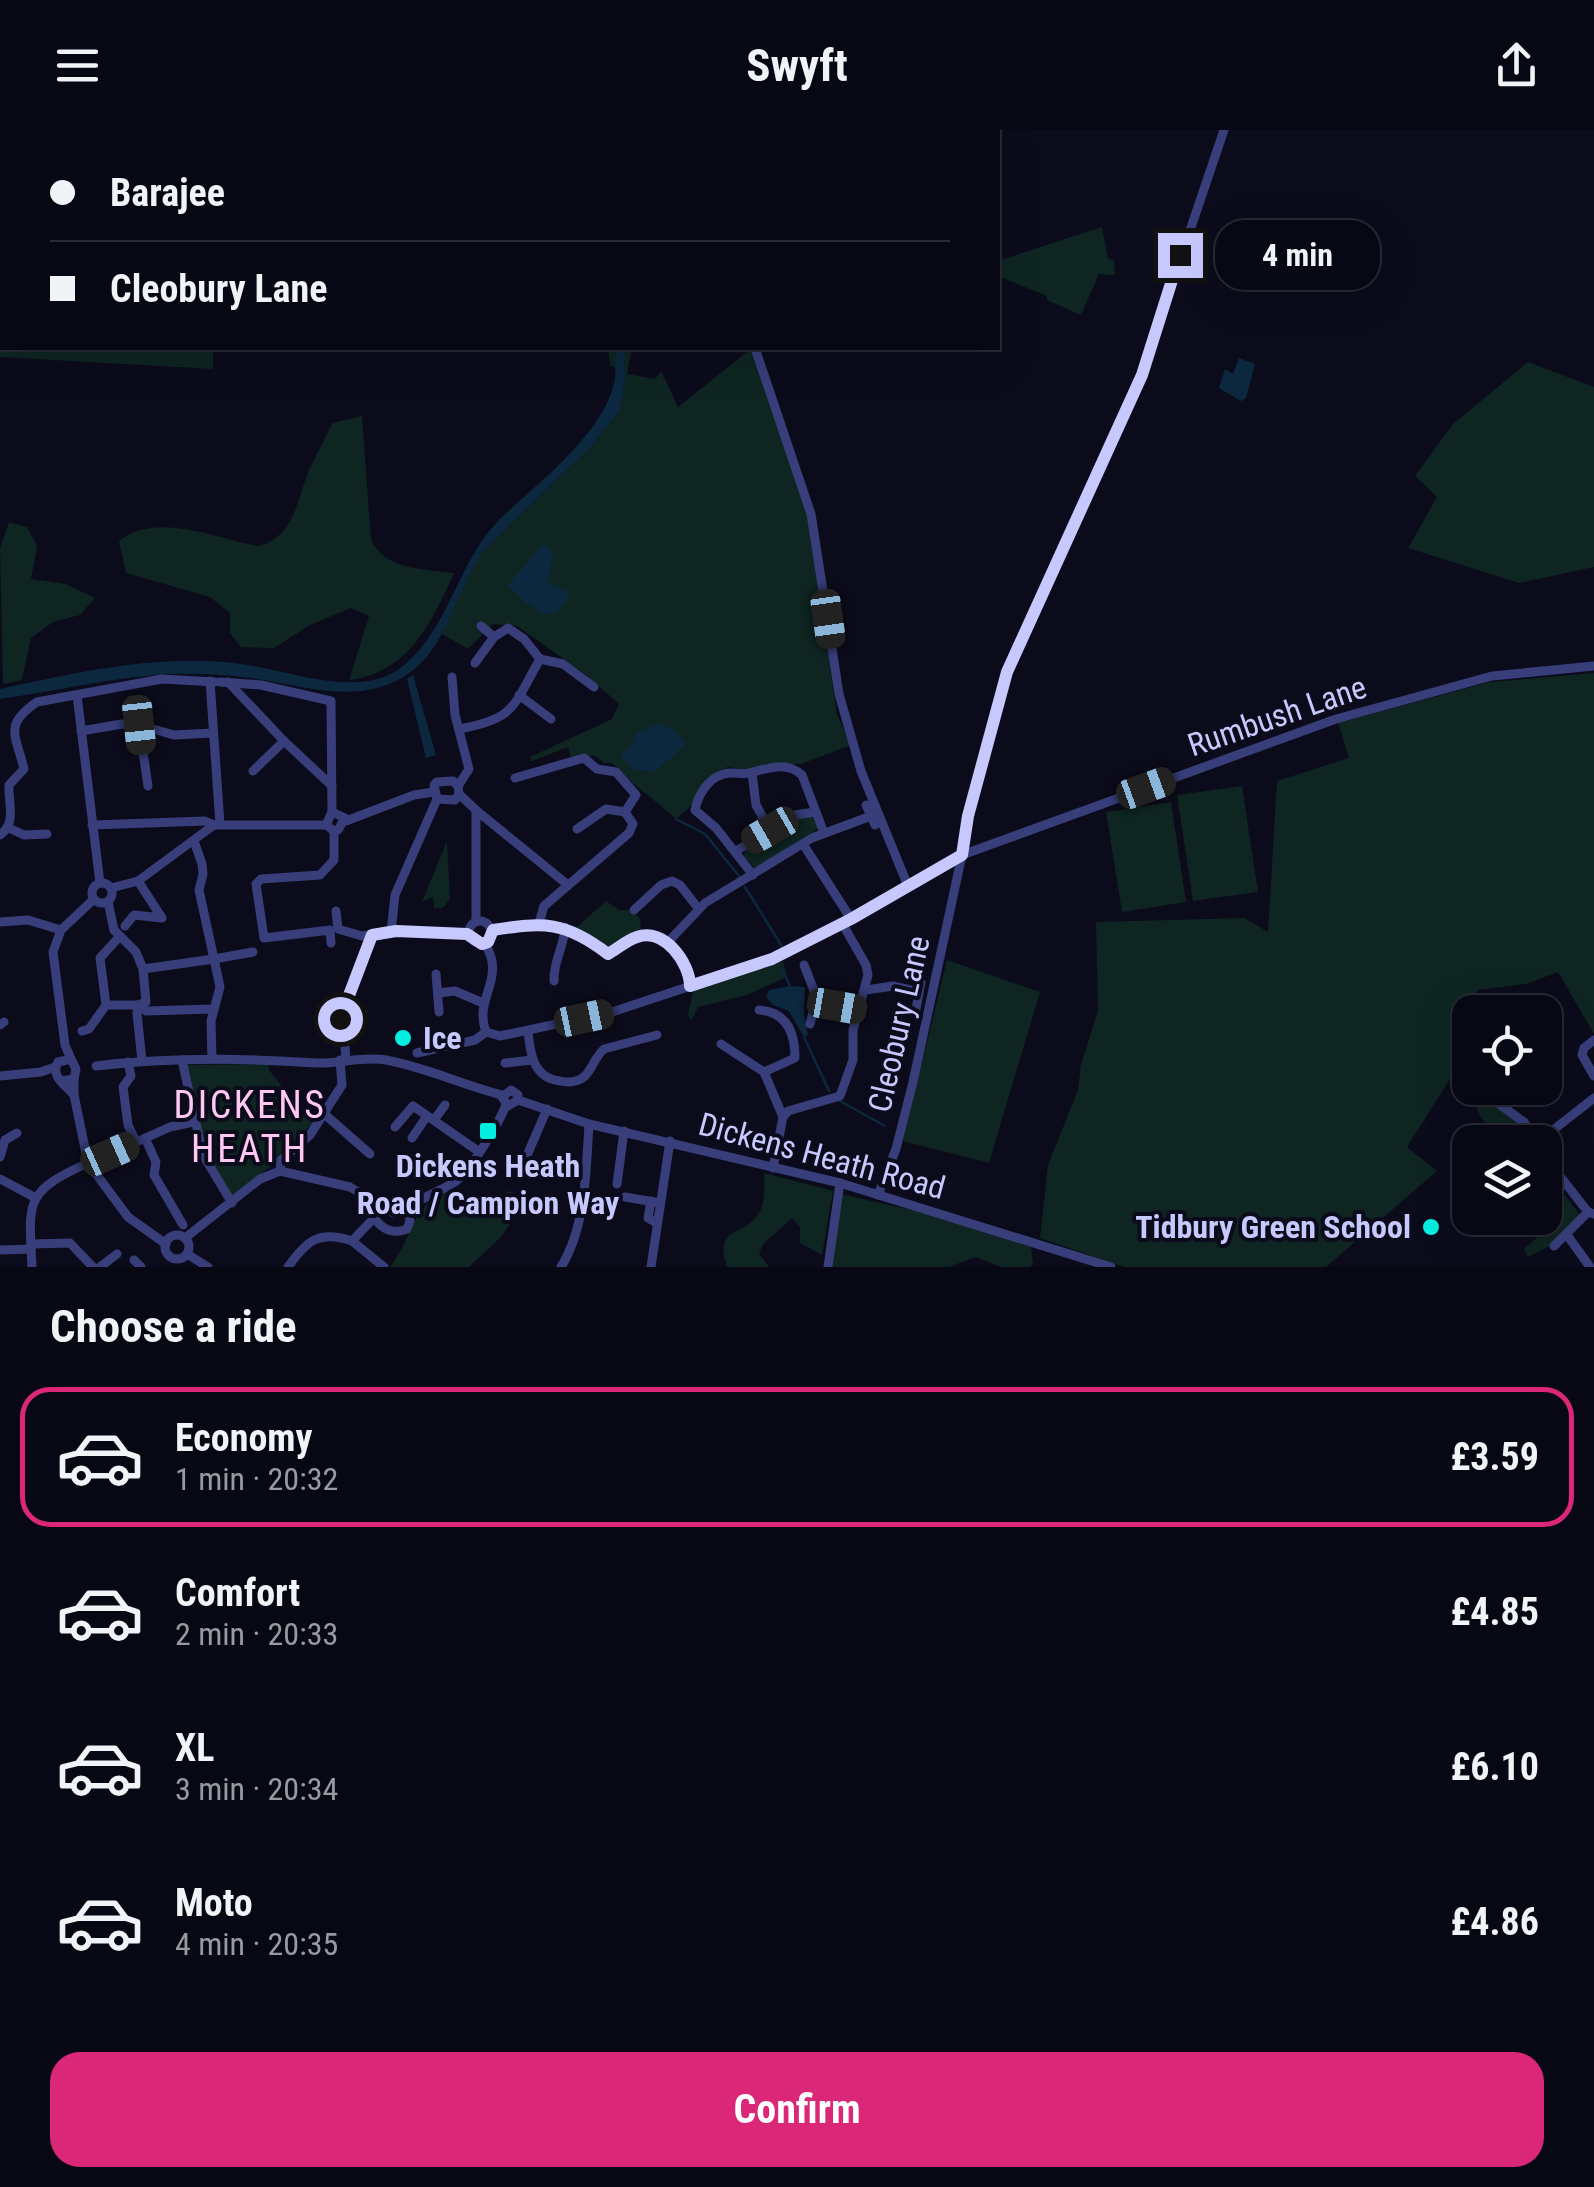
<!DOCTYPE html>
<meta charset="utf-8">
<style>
body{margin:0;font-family:"Roboto Condensed",sans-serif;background:#161622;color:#f1f3f6;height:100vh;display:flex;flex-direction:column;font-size:38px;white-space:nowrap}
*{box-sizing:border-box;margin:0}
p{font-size:32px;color:#989aa0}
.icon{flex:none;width:55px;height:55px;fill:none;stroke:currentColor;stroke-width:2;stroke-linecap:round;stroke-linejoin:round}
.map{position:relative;height:1137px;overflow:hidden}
.side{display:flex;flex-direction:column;background:#080815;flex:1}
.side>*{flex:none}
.banner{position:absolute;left:0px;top:0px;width:1000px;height:220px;box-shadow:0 10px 40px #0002,0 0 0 2px #292934;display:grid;align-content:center;height:220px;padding:0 50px;background:#080815}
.fabs{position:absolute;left:1452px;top:865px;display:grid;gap:20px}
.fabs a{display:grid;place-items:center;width:110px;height:110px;border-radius:20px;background:#080815;box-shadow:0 10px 40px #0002,0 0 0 2px #292934;font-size:50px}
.end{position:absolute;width:45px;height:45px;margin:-22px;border:12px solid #c7c9fe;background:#111;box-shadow:0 0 0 5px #111}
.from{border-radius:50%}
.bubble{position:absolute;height:70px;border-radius:30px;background:#080815;box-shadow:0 10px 40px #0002,0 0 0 2px #292934;font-size:32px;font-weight:700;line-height:70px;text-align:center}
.car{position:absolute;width:30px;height:60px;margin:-30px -15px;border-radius:12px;box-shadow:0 0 8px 2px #0007;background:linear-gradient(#222 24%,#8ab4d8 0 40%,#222 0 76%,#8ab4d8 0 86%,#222 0)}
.banner b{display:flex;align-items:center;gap:35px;height:95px;font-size:38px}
.banner b+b{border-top:2px solid #292934}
.banner i{width:25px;height:25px;background:#f1f3f6}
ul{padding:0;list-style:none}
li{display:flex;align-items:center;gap:30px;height:140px;margin:0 20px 15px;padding:0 30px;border:5px solid transparent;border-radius:30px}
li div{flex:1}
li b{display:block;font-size:38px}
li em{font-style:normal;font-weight:700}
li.selected{border-color:#db2777}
li>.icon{width:90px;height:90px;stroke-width:1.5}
h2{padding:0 50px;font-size:45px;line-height:120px}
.action{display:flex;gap:20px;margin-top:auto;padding:20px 50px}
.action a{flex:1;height:115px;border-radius:30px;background:#db2777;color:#fff;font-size:40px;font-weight:700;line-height:115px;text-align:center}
header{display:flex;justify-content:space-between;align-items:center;height:130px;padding:0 50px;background:#080815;font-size:45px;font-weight:700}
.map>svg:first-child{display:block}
.green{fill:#0e2521}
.water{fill:#0c283f}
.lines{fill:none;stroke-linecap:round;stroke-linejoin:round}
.stream{stroke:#0c283f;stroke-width:2.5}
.canal{stroke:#0c283f;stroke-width:8}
.minor{stroke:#373e7a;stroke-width:9}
.route{stroke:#c7c9fe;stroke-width:12}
.poi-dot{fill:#03eee1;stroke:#0b0b1c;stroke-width:4}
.labels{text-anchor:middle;stroke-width:8;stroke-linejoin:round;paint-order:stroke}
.street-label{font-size:32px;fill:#c7c9fe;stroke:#0b0b1c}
.poi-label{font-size:32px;font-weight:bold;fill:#c7c9fe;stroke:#0b0b1c;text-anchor:start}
.quarter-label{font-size:38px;letter-spacing:2.5px;fill:#fec8f3;stroke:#0b0b1c}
</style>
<header><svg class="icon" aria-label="menu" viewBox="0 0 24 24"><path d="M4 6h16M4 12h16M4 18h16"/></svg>Swyft<svg class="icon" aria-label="share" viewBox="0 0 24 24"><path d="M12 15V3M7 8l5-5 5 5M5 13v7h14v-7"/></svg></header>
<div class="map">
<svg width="1594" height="1137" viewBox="0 0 1594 1137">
<rect width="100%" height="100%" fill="#0b0b1c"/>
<g class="green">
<polygon points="1102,97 1108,129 1114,130 1115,145 1099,144 1081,185 1047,170 1047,166 998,146 998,131"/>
<polygon points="0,121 2,121 2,218 213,218 213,239 0,227"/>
<path d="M 608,218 L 632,218 L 627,244 L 655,249 L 661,241 L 678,277 L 752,218 L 808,388 L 837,585 L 851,615 L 801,634 L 766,634 L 748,640 L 727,637 C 707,653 697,673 676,689 C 655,669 631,655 612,633 L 605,633 L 595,626 L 571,627 L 568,617 L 532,631 L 530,627 L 612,589 L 619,574 L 585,544 L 517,496 L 493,494 L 468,519 L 442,504 L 473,434 L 486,418 L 590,318 L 620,280 L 626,244 L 610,235 Z"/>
<polygon points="1528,232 1594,257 1594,437 1519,453 1408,418 1437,367 1415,346 1453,294"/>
<path d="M 362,286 L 371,410 C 385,440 424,439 454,443 C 432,493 408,543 349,550 L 369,486 L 351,478 L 310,495 L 274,518 L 241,517 L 230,503 L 230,483 L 210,467 L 126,443 L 119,411 C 155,381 216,408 258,416 C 296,407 297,366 311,336 C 318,321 326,308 332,293 Z"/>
<polygon points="9,392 27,397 37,416 31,449 66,454 95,468 80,485 53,492 31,508 22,550 3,554 0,418"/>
<polygon points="1594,543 1594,904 1558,842 1526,854 1478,860 1456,905 1465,925 1407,1017 1437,1041 1326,1137 1124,1137 1040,1108 1048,1035 1078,960 1081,934 1098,881 1096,792 1244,788 1268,802 1277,651 1349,628 1338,593 1490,552"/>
<polygon points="1242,656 1258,762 1193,771 1177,665"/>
<polygon points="1171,672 1186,772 1122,782 1106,682"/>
<polygon points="810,686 814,688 818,699 759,736 754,737 744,726 745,719 774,704 779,691"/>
<polygon points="447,711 450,769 443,778 434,778 433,767 422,772"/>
<polygon points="606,771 619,780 631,780 640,789 641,799 606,820 577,797"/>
<polygon points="947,830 1040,862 989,1033 903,1011"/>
<polygon points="783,831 787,847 747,865 698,877 691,891 688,885 693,861"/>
<polygon points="268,934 269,940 313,994 283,1019 274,1034 232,1066 205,1023 186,935"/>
<polygon points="1481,958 1495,976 1517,989 1533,1012 1511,1012 1501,1001 1495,1004 1479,985 1471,960"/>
<polygon points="1545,1039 1580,1085 1550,1116 1528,1127 1524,1119 1564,1084 1545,1057"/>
<path d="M 764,1043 L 833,1061 L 822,1125 L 800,1113 L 800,1097 L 792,1088 L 763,1114 L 759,1124 L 769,1137 L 727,1137 C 713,1094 745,1108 759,1083 C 766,1071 764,1056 764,1043 Z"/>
<path d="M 451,1058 L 483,1075 L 509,1061 L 518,1064 L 520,1081 L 500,1108 L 469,1137 L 390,1137 C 416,1102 408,1079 451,1058 Z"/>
<polygon points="841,1064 916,1081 1031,1117 1033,1134 1030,1137 1001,1137 976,1127 949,1137 831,1137"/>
</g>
<g class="water">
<polygon points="1239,228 1255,234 1246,268 1241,271 1219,258 1225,239 1233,244"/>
<path d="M 616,238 L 626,243 L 620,280 L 590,318 L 486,418 C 457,455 450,512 412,541 C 364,577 310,557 257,549 C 227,544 197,543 166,544 C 110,548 56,561 0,569 L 0,559 C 78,542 161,523 241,534 C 289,540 360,571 403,536 C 451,497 458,427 504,385 C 543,349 615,294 616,238 Z"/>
<polygon points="544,412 553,423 548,452 568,462 568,468 556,483 544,484 526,473 508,455"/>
<polygon points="413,545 436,625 426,628 407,549"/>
<polygon points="659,593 676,602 686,614 655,642 633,639 621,627 622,622 629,619 638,602"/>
<polygon points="790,856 805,857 804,885 808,905 804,907 789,881 773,875 766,867 769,860"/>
</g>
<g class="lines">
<g class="stream">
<polyline points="676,689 705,704 739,746"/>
<polyline points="745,757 783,818"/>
<polyline points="782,839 790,856"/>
<polyline points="804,907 829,961"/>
<polyline points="840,971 885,996"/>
</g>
<g class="canal">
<polyline points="699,2 703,0"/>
<polyline points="619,248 621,218"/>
</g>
<g class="minor">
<polyline points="448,0 453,2"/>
<polyline points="111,2 121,0"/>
<polyline points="0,25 2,24"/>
<polyline points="755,218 811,384 839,564 861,641 908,756"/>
<polyline points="481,496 494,507"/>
<polyline points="540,529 563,534 594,557"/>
<polyline points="452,547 455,585 469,639 458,656"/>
<polyline points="210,551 220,694"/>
<polyline points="220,552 261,555 331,571 332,682"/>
<polyline points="228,552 284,611 332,656"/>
<polyline points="77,565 100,753"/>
<polyline points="519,565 551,589"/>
<polyline points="139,595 148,656"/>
<path d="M 459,599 C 516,589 513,576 540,529 L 524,509 L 508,498 L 494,507 L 475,533"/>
<polyline points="81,601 122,594 139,595 174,605 213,603"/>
<polyline points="253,641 284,611"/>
<polyline points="752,643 756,675 770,700"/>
<polyline points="515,648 584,628 597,639 616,642 636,665 625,682 633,694 629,703 544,776 539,793"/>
<polyline points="459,664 455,670 437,669 434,655 437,652 453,651 458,656 459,664 476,680 476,789"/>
<polyline points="866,675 875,695"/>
<polyline points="477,681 568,755"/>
<polyline points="346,691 414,665 434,662"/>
<polyline points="92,695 205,691 214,695"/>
<polyline points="9,698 24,705 47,704"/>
<polyline points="577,699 606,679 625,682"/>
<path d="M 0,705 C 17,693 8,673 9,655 L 24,639 C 16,605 3,595 37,572 L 162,549 L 215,552"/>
<polyline points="803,714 851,789"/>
<polyline points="736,721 770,700 782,687 815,682"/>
<path d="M 753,745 L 716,698 L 695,680 C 698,665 708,648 724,644 C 733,641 741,645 749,643 C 767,639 786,630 802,645 L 824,703"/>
<circle cx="102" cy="763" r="10"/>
<polyline points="111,758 138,751 214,695 326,695 334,701 338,700 345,688 332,682 326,695"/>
<polyline points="108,772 114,800 136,822 143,839 146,872 138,875 137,883 142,931"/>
<polyline points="634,780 661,755 672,751 680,755 698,778"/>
<polyline points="336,781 338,799 362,806 396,801 467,804"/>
<circle cx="480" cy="802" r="11"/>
<polyline points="0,792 28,790 61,800"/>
<polyline points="125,796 134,785 162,788 138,751"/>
<path d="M 493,800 C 544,792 565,790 608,824 C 617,819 627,810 636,807 C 663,797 691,833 689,857"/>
<polyline points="391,802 395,765 437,669"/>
<polyline points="668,812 705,773 812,708 871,686"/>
<polyline points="331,813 330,800 264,808 256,754 261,749 320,745 334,730 334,701"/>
<path d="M 485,814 C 507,849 473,868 486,902"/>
<polyline points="804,835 815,863 815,875"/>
<polyline points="143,839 214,829 199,760 203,744 202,734 194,711"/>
<polyline points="436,844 439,882"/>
<path d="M 554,851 C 553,831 564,818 565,797"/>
<polyline points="866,860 893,856 919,862"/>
<polyline points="438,863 455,861 483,873"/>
<polyline points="106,875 138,875 146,881 213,879"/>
<polyline points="916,879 921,852"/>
<polyline points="810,894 815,875 859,880"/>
<polyline points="0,895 4,892"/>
<polyline points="82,901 89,899 106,875 100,828 120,806"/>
<path d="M 528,901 C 530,923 533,948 560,951 C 568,953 578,952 585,946 C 592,939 595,927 604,919 L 657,905"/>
<polyline points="1594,910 1584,918 1582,925 1594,946"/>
<path d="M 721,914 L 764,942 L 795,928 C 795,903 787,882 759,880"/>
<polyline points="417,923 475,910 486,902 500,906 612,882 772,829 851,789 962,725 1336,589 1492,546 1594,536"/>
<polyline points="71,929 65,915 53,822 61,800 94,769"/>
<polyline points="212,929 211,891 220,857 214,829 253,822"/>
<polyline points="346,929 342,880 372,805"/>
<polyline points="182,930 203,1025 232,1073"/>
<polyline points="128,932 131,946 123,957 128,995 136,1012"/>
<polyline points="505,933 532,930"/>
<path d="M 96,936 C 170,927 244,928 317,933 C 340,934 362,926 386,930 C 425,937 463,955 502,965"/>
<polyline points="764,942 783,987"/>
<polyline points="0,946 41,942 55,937"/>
<polyline points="74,949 74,965 88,1033 128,1087 166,1114"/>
<path d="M 61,951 L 74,949 L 76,939 L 71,929 L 58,932 C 50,946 65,955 74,965"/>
<polyline points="1486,958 1499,974 1524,992 1535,1008 1544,1011"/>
<polyline points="1464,959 1470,957"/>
<polyline points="518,970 508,976 502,967 511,960 518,965 518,970 589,994 840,1053 1111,1137"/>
<polyline points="322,982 370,1024"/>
<polyline points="434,990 445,975"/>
<polyline points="395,997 413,976 478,1021"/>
<polyline points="145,1008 156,1032 154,1045 183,1095"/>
<polyline points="412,1008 427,986"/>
<polyline points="1544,1012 1548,1004 1594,968"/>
<polyline points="110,1024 170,997 193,992"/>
<polyline points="0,1027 5,1010 17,1003"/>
<polyline points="1545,1027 1588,1082 1594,1084"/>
<polyline points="525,1030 547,979"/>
<polyline points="773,1038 783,987 788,981 840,966 853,930 853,900 868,845 866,835 842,793"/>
<polyline points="280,1041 281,1030 310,1005 342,955 340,930"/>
<polyline points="0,1049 34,1067"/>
<polyline points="617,1054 624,1001"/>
<polyline points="878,1065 896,1019 913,952 962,725 968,686 1007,542 1141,245 1224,0"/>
<polyline points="625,1067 660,1073"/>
<polyline points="651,1071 648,1088 657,1093"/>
<path d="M 371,1072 C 371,1092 387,1107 407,1099 L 410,1091 L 408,1082 C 421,1065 439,1063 456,1051 C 471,1040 499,993 506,975"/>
<polyline points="1567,1105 1590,1137"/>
<circle cx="177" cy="1117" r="12"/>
<polyline points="185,1108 260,1049 280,1041 350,1057 393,1083 408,1082"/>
<polyline points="352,1111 384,1137"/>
<polyline points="31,1114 70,1113 93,1137"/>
<polyline points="1554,1116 1588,1082"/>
<polyline points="0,1120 31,1119"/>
<polyline points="187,1124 208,1137"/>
<polyline points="134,1130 141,1137"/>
<path d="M 32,1137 C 29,1072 23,1062 88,1033"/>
<polyline points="100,1137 117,1124"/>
<path d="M 288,1137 C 307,1110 319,1100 352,1111 L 374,1088"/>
<path d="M 561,1137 C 586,1097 586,1040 589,994"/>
<polyline points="651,1137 670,1011"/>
<polyline points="828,1137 840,1053"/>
</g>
</g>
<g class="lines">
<path class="route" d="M 340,889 L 372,805 L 396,801 L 467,804 L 482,814 L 488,812 L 493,800 C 544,792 565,791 608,824 C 617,819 627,810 637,807 C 664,797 690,833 690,856 L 772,829 L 851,789 L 962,725 L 968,686 L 1007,542 L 1142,245 L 1180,125"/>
</g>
<g class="poi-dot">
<circle cx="403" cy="908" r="10"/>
<rect x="478" y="991" width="20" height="20" rx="5"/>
<circle cx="1431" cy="1097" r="10"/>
</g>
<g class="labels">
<g class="street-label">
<text transform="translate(1277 586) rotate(-19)" y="11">Rumbush Lane</text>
<text transform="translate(899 894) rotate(-77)" y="11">Cleobury Lane</text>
<text transform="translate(822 1026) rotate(15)" y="11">Dickens Heath Road</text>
</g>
<g class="poi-label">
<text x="423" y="919">Ice</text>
<text x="488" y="1047" text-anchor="middle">Dickens Heath<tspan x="488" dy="37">Road / Campion Way</tspan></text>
<text x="1411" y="1108" text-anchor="end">Tidbury Green School</text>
</g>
<g class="quarter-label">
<text x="250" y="988">DICKENS<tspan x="250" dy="44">HEATH</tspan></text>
</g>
</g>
</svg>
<div class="fabs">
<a><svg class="icon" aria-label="locate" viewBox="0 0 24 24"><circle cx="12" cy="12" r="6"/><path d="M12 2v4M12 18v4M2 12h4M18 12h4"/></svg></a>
<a><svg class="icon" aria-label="layers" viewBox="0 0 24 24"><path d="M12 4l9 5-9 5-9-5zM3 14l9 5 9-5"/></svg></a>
</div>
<i class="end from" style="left:340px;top:889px"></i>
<i class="end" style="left:1180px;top:125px"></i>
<div class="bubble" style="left:1215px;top:90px;width:165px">4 min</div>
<i class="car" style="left:828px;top:489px;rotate:172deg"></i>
<i class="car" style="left:139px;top:595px;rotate:174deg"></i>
<i class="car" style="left:1146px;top:658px;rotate:70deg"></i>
<i class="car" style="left:770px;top:700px;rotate:240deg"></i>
<i class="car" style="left:837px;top:876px;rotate:100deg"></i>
<i class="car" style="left:584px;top:888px;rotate:78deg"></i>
<i class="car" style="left:110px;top:1024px;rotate:66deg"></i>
<div class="banner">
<b><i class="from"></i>Barajee</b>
<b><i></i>Cleobury Lane</b>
</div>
</div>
<section class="side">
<h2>Choose a ride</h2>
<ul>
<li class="selected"><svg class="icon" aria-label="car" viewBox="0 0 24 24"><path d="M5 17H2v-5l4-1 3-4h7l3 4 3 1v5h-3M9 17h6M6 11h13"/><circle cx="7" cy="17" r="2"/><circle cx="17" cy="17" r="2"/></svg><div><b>Economy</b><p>1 min · 20:32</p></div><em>£3.59</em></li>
<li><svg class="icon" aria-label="car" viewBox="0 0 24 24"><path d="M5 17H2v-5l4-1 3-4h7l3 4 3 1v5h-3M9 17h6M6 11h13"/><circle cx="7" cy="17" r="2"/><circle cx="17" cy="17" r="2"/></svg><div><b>Comfort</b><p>2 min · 20:33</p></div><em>£4.85</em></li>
<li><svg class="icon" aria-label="car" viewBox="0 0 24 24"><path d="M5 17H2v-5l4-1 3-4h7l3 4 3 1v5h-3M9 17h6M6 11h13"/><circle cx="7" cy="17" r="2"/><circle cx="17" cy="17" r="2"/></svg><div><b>XL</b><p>3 min · 20:34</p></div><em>£6.10</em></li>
<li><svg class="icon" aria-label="car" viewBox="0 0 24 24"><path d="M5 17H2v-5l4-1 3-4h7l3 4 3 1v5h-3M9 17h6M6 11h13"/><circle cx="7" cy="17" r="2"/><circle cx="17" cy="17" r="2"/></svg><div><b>Moto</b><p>4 min · 20:35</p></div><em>£4.86</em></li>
</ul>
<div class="action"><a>Confirm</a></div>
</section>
